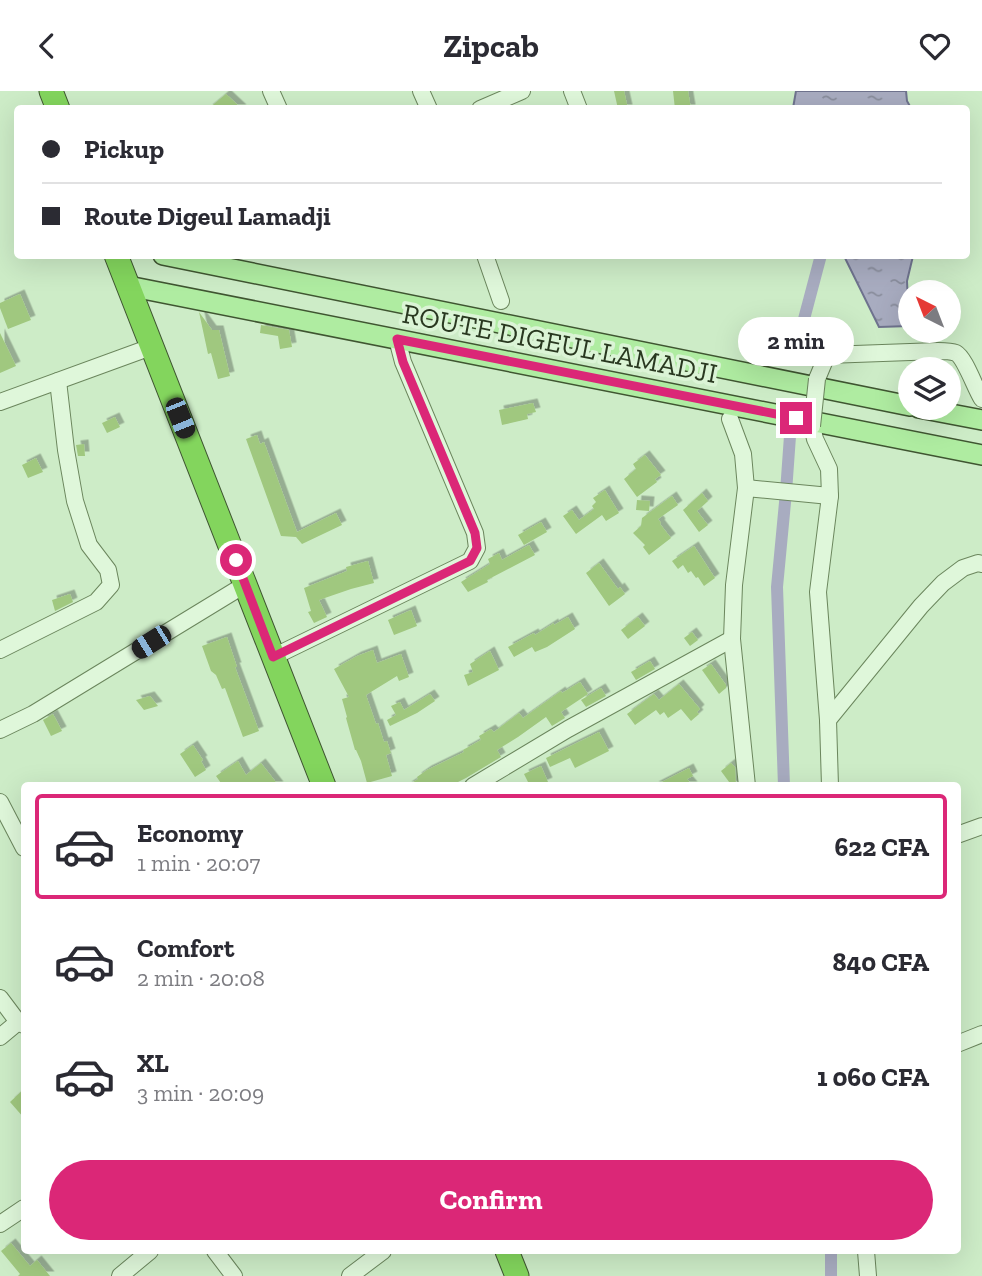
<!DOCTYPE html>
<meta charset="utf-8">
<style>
body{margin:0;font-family:"Zilla Slab",serif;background:#f7f7f7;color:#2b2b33;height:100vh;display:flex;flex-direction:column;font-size:26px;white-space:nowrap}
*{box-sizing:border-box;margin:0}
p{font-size:23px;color:#7c7c81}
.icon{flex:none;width:38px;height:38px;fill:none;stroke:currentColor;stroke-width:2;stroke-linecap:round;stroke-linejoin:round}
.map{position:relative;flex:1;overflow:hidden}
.panel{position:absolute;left:21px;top:691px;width:940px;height:472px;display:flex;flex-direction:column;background:#fff;border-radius:7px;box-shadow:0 7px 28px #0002}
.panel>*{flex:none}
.top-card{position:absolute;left:14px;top:14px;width:956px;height:154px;border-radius:7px;box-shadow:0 7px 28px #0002;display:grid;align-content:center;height:154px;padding:0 28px;background:#fff}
.needle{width:46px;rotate:318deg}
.buttons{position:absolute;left:898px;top:189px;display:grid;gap:14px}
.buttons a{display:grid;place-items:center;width:63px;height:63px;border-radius:50%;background:#fff;box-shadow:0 7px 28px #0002;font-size:35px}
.end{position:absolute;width:32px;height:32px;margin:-16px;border:9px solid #db2777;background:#fff;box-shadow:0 0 0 4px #fff}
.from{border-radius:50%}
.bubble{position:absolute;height:49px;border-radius:24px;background:#fff;box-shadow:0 7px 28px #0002;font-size:23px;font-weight:700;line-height:49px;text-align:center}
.car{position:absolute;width:21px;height:42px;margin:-21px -10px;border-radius:9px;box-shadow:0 0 5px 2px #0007;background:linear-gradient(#222 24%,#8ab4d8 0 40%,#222 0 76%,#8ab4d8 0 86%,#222 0)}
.top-card b{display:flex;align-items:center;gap:24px;height:66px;font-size:26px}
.top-card b+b{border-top:2px solid #e1e1e2}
.top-card i{width:18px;height:18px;background:#2b2b33}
ul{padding:12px 0 0;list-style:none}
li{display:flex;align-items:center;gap:21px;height:105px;margin:0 14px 10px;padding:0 14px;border:4px solid transparent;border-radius:7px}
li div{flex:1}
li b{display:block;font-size:26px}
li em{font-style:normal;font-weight:700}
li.current{border-color:#db2777}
li>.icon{width:63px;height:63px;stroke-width:1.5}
.action{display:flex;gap:14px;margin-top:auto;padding:14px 28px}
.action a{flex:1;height:80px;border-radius:42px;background:#db2777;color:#fff;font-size:28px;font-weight:700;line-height:80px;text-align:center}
header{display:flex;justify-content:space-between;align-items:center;height:91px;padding:0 28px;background:#fff;font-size:32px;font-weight:700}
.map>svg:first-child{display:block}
.water{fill:url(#water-ripples);stroke:#6f738e;stroke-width:2}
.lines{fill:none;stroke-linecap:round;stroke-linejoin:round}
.canal{stroke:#a8acc0;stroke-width:12}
.building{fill:#a0c87f;filter:url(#shadow)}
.minor-casing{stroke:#6b865d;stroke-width:18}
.major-casing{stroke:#3f5531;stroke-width:22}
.highway-casing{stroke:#3f5531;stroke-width:25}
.minor{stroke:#dff7da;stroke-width:16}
.major{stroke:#afeca1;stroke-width:19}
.highway{stroke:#83d55d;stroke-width:23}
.minor-bridge-casing{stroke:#6b865d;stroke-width:18;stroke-linecap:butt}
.minor-bridge{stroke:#dff7da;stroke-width:16}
.route{stroke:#db2777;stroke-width:9}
.labels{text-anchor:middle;stroke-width:7;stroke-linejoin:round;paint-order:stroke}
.street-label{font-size:28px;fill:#293820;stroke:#dbf4d6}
</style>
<header><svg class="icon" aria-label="back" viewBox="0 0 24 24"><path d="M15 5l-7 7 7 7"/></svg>Zipcab<svg class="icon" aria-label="heart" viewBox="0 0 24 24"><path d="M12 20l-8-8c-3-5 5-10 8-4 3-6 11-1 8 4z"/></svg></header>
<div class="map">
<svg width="982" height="1185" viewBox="0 0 982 1185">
<defs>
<pattern id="water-ripples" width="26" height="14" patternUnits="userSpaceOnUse" patternTransform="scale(1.75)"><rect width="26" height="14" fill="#a8acc0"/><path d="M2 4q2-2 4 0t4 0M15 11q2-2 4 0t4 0" fill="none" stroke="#898d9c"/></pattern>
<filter id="shadow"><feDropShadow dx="4.5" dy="-4.5" stdDeviation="0" flood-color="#0004"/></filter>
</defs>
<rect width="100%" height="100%" fill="#cdecc7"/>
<g class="water">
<polygon points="796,0 906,0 907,10 911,17 793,17"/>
<polygon points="844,165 913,165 907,190 909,235 879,236"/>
</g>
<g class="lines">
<g class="canal">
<polyline points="795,262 821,164"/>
<polyline points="784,695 777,496 786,401 790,345"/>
<polyline points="831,1160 831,1185"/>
</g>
</g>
<g class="building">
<polygon points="614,0 624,0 628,18 618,18"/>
<polygon points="673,0 688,0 691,18 675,18"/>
<polygon points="226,3 242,18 208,18"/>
<polygon points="20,203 31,229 8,238 0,217 0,212"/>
<polygon points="199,221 212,239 219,239 230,285 218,288 211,262 208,263"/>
<polygon points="261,234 289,239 292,256 280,258 278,245 260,242"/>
<polygon points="0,242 16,275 0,282"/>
<polygon points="533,312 536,321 527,323 528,328 502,334 499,319"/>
<polygon points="115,326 120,336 107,342 102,332"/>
<polygon points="257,344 260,353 264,351 297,441 336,422 342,434 302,453 296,446 281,445 246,348"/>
<polygon points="84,353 85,365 78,365 76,354"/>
<polygon points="645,364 661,384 655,388 657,391 637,406 624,388 636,378 633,373"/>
<polygon points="36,367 43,381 28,387 22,374"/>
<polygon points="605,399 619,422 606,430 602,424 576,443 563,425 572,419 579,429 594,418 592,415 596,411 593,407"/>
<polygon points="702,402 708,410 697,420 708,434 699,441 683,419"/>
<polygon points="672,405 678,414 658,428 661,432 660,433 671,447 649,464 643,456 645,454 633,442 641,435 642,427"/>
<polygon points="637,409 650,410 649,420 636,419"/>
<polygon points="541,431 547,441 524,454 518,444"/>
<polygon points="529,454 535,464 487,489 488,491 468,501 461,491 490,473 488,468 499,462 502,469"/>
<polygon points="694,455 715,487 704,495 698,486 696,487 691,480 688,482 683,474 678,478 672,470"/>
<polygon points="368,470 374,492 351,498 319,509 327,526 314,532 308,521 311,520 304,497 347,480 346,476"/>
<polygon points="599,472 618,498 620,496 625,503 609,515 586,482"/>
<polygon points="70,503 73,511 55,520 52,509"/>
<polygon points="411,519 417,535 394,544 388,529"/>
<polygon points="568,526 575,538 547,556 535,561 532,556 514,566 508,556 534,542 535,544 554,532 554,534"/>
<polygon points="638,526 645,535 628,548 621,539"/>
<polygon points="692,541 698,549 690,555 684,547"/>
<polygon points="227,546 237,576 235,576 259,640 243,646 225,597 222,598 216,584 211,580 202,555"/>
<polygon points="373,559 377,572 401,563 409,586 399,590 397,585 366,604 376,633 378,632 384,651 387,650 391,662 386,664 392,685 367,692 361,670 356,659 355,659 346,627 347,626 342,608 349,606 334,578 357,565"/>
<polygon points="490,560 499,579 468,595 464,584 473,581 470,573"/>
<polygon points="650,570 655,578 636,589 631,581"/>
<polygon points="711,573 726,594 726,597 719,603 702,579"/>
<polygon points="580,591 588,603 561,621 565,627 552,635 546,626 518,646 497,659 501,666 466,687 450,695 444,695 443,691 436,695 407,695 418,688 417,686 427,679 464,661 463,659 481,649 479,645 491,638 494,641 519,622 523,627 561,600 562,602"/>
<polygon points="679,593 700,618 697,621 699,623 691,630 681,618 668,627 664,621 660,624 656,619 635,634 627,623 654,603 659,609"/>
<polygon points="601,597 606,605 586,616 581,609"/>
<polygon points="430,603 435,610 417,622 390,635 387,629 396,624 391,615 400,611 404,619"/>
<polygon points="150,605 158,615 144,619 136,609"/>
<polygon points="53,623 62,640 51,645 43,629"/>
<polygon points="599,641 609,660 575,677 570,667 550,676 546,667"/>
<polygon points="193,654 203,669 201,670 206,679 195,686 180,663"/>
<polygon points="238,670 246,684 261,672 279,695 223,695 216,685"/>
<polygon points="731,672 735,676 736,693 734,695 732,695 721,680"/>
<polygon points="541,675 548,691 539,695 530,695 524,683"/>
<polygon points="689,677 693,685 687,688 693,695 654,695"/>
<polygon points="24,998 24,1027 10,1011"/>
<polygon points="11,1152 30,1175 37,1169 50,1185 18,1185 20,1183 1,1160"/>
</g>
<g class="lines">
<defs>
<g id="minor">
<polyline points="271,0 279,18"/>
<polyline points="421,0 429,18"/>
<polyline points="572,0 579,18"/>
<polyline points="480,18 522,0"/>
<polyline points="485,164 501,210"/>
<path d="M 817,288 L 827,264 L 938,260 C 943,260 951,260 956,262 C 965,267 975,297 982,308"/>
<polyline points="0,311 151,256"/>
<polyline points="730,328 743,363 746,397 734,494 732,548 747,695"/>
<polyline points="812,335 815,348 829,378 830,405 818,501 828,629 830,695"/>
<polyline points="746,397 830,405"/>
<polyline points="0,559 96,511 111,494 108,479 89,454 75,410 66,359 58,290"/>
<polyline points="273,566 470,470 477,457 475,442 403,271 397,248"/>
<polyline points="828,629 921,515 943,492 963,477 978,472 982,473"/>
<polyline points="0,639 33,623 246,493"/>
<polyline points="473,695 568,638 732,548"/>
<polyline points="0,711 24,757"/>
<polyline points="957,744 982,735"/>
<polyline points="0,907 18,931 24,934"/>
<polyline points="0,946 18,931"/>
<polyline points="957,953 982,943"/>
<polyline points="0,1133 24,1117"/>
<polyline points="215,1160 234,1185"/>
<polyline points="866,1160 868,1185"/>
<polyline points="120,1185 150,1160"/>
<polyline points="350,1185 383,1160"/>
</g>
<g id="major">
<polyline points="163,164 910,315"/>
<polyline points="128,195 982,364"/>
<polyline points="919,317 982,329"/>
</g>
<g id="highway">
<polyline points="51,0 58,18"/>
<polyline points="116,164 324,695"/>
<polyline points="507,1160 517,1185"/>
</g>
</defs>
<use href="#minor" class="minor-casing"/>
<use href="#major" class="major-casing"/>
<use href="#highway" class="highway-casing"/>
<use href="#minor" class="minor"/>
<use href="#major" class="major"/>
<use href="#highway" class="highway"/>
<defs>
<polyline id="minor-bridge" points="812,335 817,288"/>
</defs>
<use href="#minor-bridge" class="minor-bridge-casing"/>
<use href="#minor-bridge" class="minor-bridge"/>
</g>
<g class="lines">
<polyline class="route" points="236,469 273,566 470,470 477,457 475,442 403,271 397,248 796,327"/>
</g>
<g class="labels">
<g class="street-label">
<text transform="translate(560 252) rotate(11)" y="10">ROUTE DIGEUL LAMADJI</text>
</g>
</g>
</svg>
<div class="buttons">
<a><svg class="needle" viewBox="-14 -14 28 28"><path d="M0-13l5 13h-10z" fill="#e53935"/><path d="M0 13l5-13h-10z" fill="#7c7c81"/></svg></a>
<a><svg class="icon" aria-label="layers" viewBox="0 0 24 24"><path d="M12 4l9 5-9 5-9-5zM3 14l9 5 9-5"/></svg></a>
</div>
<i class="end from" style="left:236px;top:469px"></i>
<i class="end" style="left:796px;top:327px"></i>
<div class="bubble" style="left:738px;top:226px;width:116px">2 min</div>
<i class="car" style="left:180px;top:327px;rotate:158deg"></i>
<i class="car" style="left:151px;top:551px;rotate:238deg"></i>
<div class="top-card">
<b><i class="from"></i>Pickup</b>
<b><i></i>Route Digeul Lamadji</b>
</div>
<section class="panel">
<ul>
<li class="current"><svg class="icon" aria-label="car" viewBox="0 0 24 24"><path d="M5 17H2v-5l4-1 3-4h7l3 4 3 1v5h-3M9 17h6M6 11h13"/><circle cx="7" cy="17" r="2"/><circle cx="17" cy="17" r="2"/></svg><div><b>Economy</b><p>1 min · 20:07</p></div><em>622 CFA</em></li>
<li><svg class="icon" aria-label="car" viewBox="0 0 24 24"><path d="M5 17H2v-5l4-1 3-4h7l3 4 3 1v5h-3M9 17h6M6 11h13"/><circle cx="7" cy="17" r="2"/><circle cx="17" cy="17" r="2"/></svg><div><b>Comfort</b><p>2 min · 20:08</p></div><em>840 CFA</em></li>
<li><svg class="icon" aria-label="car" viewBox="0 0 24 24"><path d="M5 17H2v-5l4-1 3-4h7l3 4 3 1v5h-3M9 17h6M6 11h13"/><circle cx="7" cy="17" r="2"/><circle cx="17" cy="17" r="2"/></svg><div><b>XL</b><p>3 min · 20:09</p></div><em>1 060 CFA</em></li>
</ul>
<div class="action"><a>Confirm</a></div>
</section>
</div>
